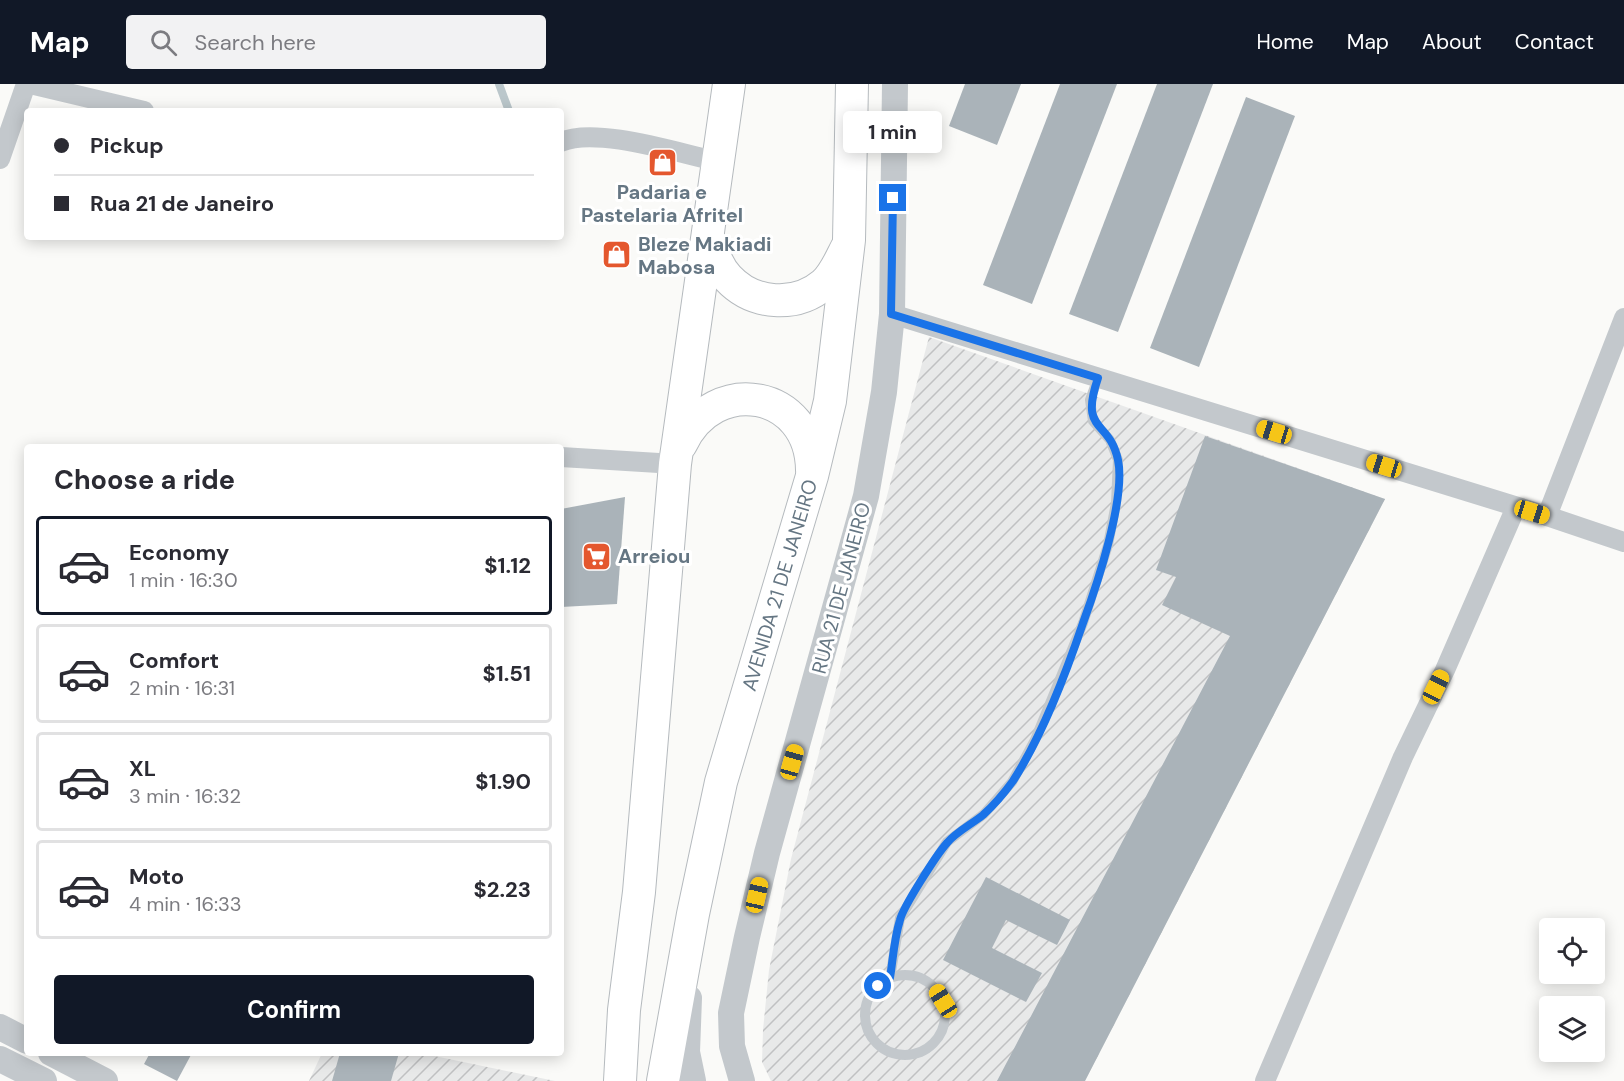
<!DOCTYPE html>
<meta charset="utf-8">
<style>
body{margin:0;font-family:"DM Sans",sans-serif;background:#f2f2f3;color:#2b2b33;height:100vh;display:flex;flex-direction:column;font-size:22px;white-space:nowrap}
*{box-sizing:border-box;margin:0}
p{font-size:20px;color:#7c7c81}
.icon{flex:none;width:33px;height:33px;fill:none;stroke:currentColor;stroke-width:2;stroke-linecap:round;stroke-linejoin:round}
.map{position:relative;flex:1;overflow:hidden}
.panel{position:absolute;left:24px;top:360px;width:540px;height:612px;display:flex;flex-direction:column;background:#fff;border-radius:6px;box-shadow:0 3px 15px #0003}
.panel>*{flex:none}
.guide{position:absolute;left:24px;top:24px;width:540px;height:132px;border-radius:6px;box-shadow:0 3px 15px #0003;display:grid;align-content:center;height:132px;padding:0 30px;background:#fff}
.controls{position:absolute;left:1539px;top:834px;display:grid;gap:12px}
.controls a{display:grid;place-items:center;width:66px;height:66px;border-radius:6px;background:#fff;box-shadow:0 3px 15px #0003;font-size:30px}
.end{position:absolute;width:27px;height:27px;margin:-14px;border:8px solid #1a73e8;background:#fff;box-shadow:0 0 0 3px #fff}
.from{border-radius:50%}
.bubble{position:absolute;height:42px;border-radius:6px;background:#fff;box-shadow:0 3px 15px #0003;font-size:20px;font-weight:700;line-height:42px;text-align:center}
.car{position:absolute;width:18px;height:36px;margin:-18px -9px;border-radius:8px;box-shadow:0 0 4px 2px #0007;background:linear-gradient(#f5c518 24%,#345 0 40%,#f5c518 0 76%,#345 0 86%,#f5c518 0)}
.guide b{display:flex;align-items:center;gap:21px;height:57px;font-size:22px}
.guide b+b{border-top:2px solid #e1e1e2}
.guide i{width:15px;height:15px;background:#2b2b33}
ul{padding:0;list-style:none}
li{display:flex;align-items:center;gap:18px;height:99px;margin:0 12px 9px;padding:0 18px;border:3px solid #e1e1e2;border-radius:6px}
li div{flex:1}
li b{display:block;font-size:22px}
li em{font-style:normal;font-weight:700}
li.selected{border-color:#111827}
li>.icon{width:54px;height:54px;stroke-width:1.5}
h2{padding:0 30px;font-size:27px;line-height:72px}
.action{display:flex;gap:12px;margin-top:auto;padding:12px 30px}
.action a{flex:1;height:69px;border-radius:6px;background:#111827;color:#fff;font-size:24px;font-weight:700;line-height:69px;text-align:center}
header{display:flex;align-items:center;gap:36px;box-sizing:border-box;height:84px;padding:0 30px;background:#111827;color:#fff}
header strong{font-size:28px}
nav{display:flex;gap:33px;margin-inline-start:auto;font-size:21px}
.search{width:420px;height:54px;background:#f2f2f3;display:flex;align-items:center;gap:15px;box-sizing:border-box;padding:0 21px;border-radius:6px;color:#7c7c81;font-size:22px}
.map>svg:first-child{display:block}
.industrial{fill:url(#industrial-furrows)}
.lines{fill:none;stroke-linecap:round;stroke-linejoin:round}
.stream{stroke:#bbc7cb;stroke-width:8}
.building{fill:#aab3b9}
.primary-casing{stroke:#b5babe;stroke-width:34}
.service{stroke:#c3c8cc;stroke-width:10}
.minor{stroke:#c3c8cc;stroke-width:20}
.tertiary{stroke:#c3c8cc;stroke-width:26}
.primary{stroke:#fff;stroke-width:32}
.route{stroke:#1a73e8;stroke-width:8}
.labels{text-anchor:middle;stroke-width:6;stroke-linejoin:round;paint-order:stroke}
.poi-label{font-size:20px;font-weight:bold;fill:#657683;stroke:#fff;text-anchor:start}
.street-label{font-size:20px;fill:#657683;stroke:#fff}
</style>
<header>
<strong>Map</strong>
<div class="search"><svg class="icon" aria-label="search" viewBox="0 0 24 24"><circle cx="10" cy="10" r="6"/><path d="M15 15l6 6"/></svg>Search here</div>
<nav><a>Home</a><a>Map</a><a>About</a><a>Contact</a></nav>
</header>
<div class="map">
<svg width="1624" height="997" viewBox="0 0 1624 997">
<defs>
<pattern id="industrial-furrows" width="10" height="10" patternUnits="userSpaceOnUse" patternTransform="scale(1.5)"><rect width="10" height="10" fill="#e8e9e9"/><path d="M-1 1l2-2M0 10L10 0M9 11l2-2" fill="none" stroke="#c0c1c2"/></pattern>
</defs>
<rect width="100%" height="100%" fill="#fafaf8"/>
<g class="industrial">
<polygon points="929,253 1385,415 1085,997 771,997 762,978 763,946 769,886 791,775"/>
<polygon points="322,969 420,969 555,997 309,997"/>
</g>
<g class="lines">
<polyline class="stream" points="499,0 509,27"/>
</g>
<g class="building">
<polygon points="965,0 1021,0 997,61 949,42"/>
<polygon points="1060,0 1117,0 1032,220 983,201"/>
<polygon points="1157,0 1213,0 1118,248 1069,230"/>
<polygon points="1246,13 1295,32 1199,283 1150,264"/>
<polygon points="1205,352 1385,415 1085,997 997,997 1230,552 1162,521 1176,493 1156,486"/>
<polygon points="625,413 617,520 561,523 561,425"/>
<polygon points="986,793 1070,836 1057,861 1006,836 992,864 1042,889 1026,918 943,876"/>
<polygon points="150,969 192,969 177,997 144,980"/>
<polygon points="340,969 399,969 391,997 332,997"/>
</g>
<g class="lines">
<defs>
<g id="primary">
<path d="M 708,153 C 713,167 717,183 728,194 C 753,221 796,224 824,200 C 834,191 840,177 846,165"/>
<path d="M 681,360 C 714,289 811,306 812,386"/>
<polyline points="620,997 624,926 639,808 675,380 729,0"/>
<path id="s1" d="M 663,997 L 693,830 L 721,698 L 812,392 L 830,317 L 849,156 L 852,0"/>
</g>
</defs>
<use href="#primary" class="primary-casing"/>
<g class="service">
<circle cx="905" cy="931" r="40"/>
<polyline points="890,894 900,834 947,758 984,730 1012,698 1035,656 1083,539 1108,461 1116,419 1118,376 1110,356 1093,337 1090,316 1098,294"/>
</g>
<g class="minor">
<polyline points="30,0 144,27"/>
<path d="M 561,58 C 596,42 681,70 720,78"/>
<polyline points="0,75 26,0"/>
<polyline points="892,230 1547,432 1624,458"/>
<polyline points="561,373 675,380"/>
<polyline points="1547,432 1624,234"/>
<polyline points="1265,997 1403,673 1445,586 1516,423"/>
</g>
<g class="tertiary">
<polyline points="689,914 687,968 693,997"/>
<polyline points="0,943 27,957"/>
<polyline points="51,969 105,997"/>
<polyline points="0,975 44,997"/>
<polyline points="742,997 732,962 731,929 747,853 767,769 866,412 884,308 892,230 895,0"/>
</g>
<use href="#primary" class="primary"/>
</g>
<g class="lines">
<path class="route" d="M 878,902 L 890,894 C 893,875 894,855 900,836 C 903,823 937,770 947,759 C 956,748 972,740 983,731 C 993,722 1005,708 1013,697 C 1043,650 1065,592 1083,539 C 1097,501 1126,414 1118,376 C 1109,334 1079,350 1098,294 L 891,230 L 893,114"/>
</g>
<defs>
<symbol id="shop-square" viewBox="-11 -11 22 22"><rect x="-9" y="-9" width="18" height="18" rx="4" fill="#e4572e" stroke="#fff"/><path d="M-5-2.5h2.3a2.7 3.5 0 0 1 5.4 0H5L5.5 6h-11ZM-1.5-2.5h3a1.5 2.3 0 0 0-3 0Z" fill="#fff"/></symbol>
<symbol id="supermarket-square" viewBox="-11 -11 22 22"><rect x="-9" y="-9" width="18" height="18" rx="4" fill="#e4572e" stroke="#fff"/><path d="M-6-5.5h2.5l.6 2H6L4.5 2H-2.5L-4.4-4H-6ZM-1.5 3.2a1.3 1.3 0 1 0 .1 0ZM3 3.2a1.3 1.3 0 1 0 .1 0Z" fill="#fff"/></symbol>
</defs>
<g fill-rule="evenodd">
<use href="#shop-square" x="646" y="62" width="33" height="33"/>
<use href="#shop-square" x="600" y="154" width="33" height="33"/>
<use href="#supermarket-square" x="580" y="456" width="33" height="33"/>
</g>
<g class="labels">
<g class="poi-label">
<text x="662" y="115" text-anchor="middle">Padaria e<tspan x="662" dy="23">Pastelaria Afritel</tspan></text>
<text x="638" y="167">Bleze Makiadi<tspan x="638" dy="23">Mabosa</tspan></text>
<text x="618" y="479">Arreiou</text>
</g>
<g class="street-label">
<text dy="7" stroke="none"><textPath href="#s1" startOffset="510">AVENIDA 21 DE JANEIRO</textPath></text>
<text transform="translate(841 504) rotate(-75)" y="7">RUA 21 DE JANEIRO</text>
</g>
</g>
</svg>
<div class="controls">
<a><svg class="icon" aria-label="locate" viewBox="0 0 24 24"><circle cx="12" cy="12" r="6"/><path d="M12 2v4M12 18v4M2 12h4M18 12h4"/></svg></a>
<a><svg class="icon" aria-label="layers" viewBox="0 0 24 24"><path d="M12 4l9 5-9 5-9-5zM3 14l9 5 9-5"/></svg></a>
</div>
<i class="end from" style="left:878px;top:902px"></i>
<i class="end" style="left:893px;top:114px"></i>
<div class="bubble" style="left:843px;top:27px;width:99px">1 min</div>
<i class="car" style="left:1274px;top:348px;rotate:287deg"></i>
<i class="car" style="left:1384px;top:382px;rotate:287deg"></i>
<i class="car" style="left:1532px;top:428px;rotate:107deg"></i>
<i class="car" style="left:1436px;top:603px;rotate:26deg"></i>
<i class="car" style="left:792px;top:678px;rotate:16deg"></i>
<i class="car" style="left:757px;top:811px;rotate:13deg"></i>
<i class="car" style="left:943px;top:917px;rotate:328deg"></i>
<div class="guide">
<b><i class="from"></i>Pickup</b>
<b><i></i>Rua 21 de Janeiro</b>
</div>
<section class="panel">
<h2>Choose a ride</h2>
<ul>
<li class="selected"><svg class="icon" aria-label="car" viewBox="0 0 24 24"><path d="M5 17H2v-5l4-1 3-4h7l3 4 3 1v5h-3M9 17h6M6 11h13"/><circle cx="7" cy="17" r="2"/><circle cx="17" cy="17" r="2"/></svg><div><b>Economy</b><p>1 min · 16:30</p></div><em>$1.12</em></li>
<li><svg class="icon" aria-label="car" viewBox="0 0 24 24"><path d="M5 17H2v-5l4-1 3-4h7l3 4 3 1v5h-3M9 17h6M6 11h13"/><circle cx="7" cy="17" r="2"/><circle cx="17" cy="17" r="2"/></svg><div><b>Comfort</b><p>2 min · 16:31</p></div><em>$1.51</em></li>
<li><svg class="icon" aria-label="car" viewBox="0 0 24 24"><path d="M5 17H2v-5l4-1 3-4h7l3 4 3 1v5h-3M9 17h6M6 11h13"/><circle cx="7" cy="17" r="2"/><circle cx="17" cy="17" r="2"/></svg><div><b>XL</b><p>3 min · 16:32</p></div><em>$1.90</em></li>
<li><svg class="icon" aria-label="car" viewBox="0 0 24 24"><path d="M5 17H2v-5l4-1 3-4h7l3 4 3 1v5h-3M9 17h6M6 11h13"/><circle cx="7" cy="17" r="2"/><circle cx="17" cy="17" r="2"/></svg><div><b>Moto</b><p>4 min · 16:33</p></div><em>$2.23</em></li>
</ul>
<div class="action"><a>Confirm</a></div>
</section>
</div>
